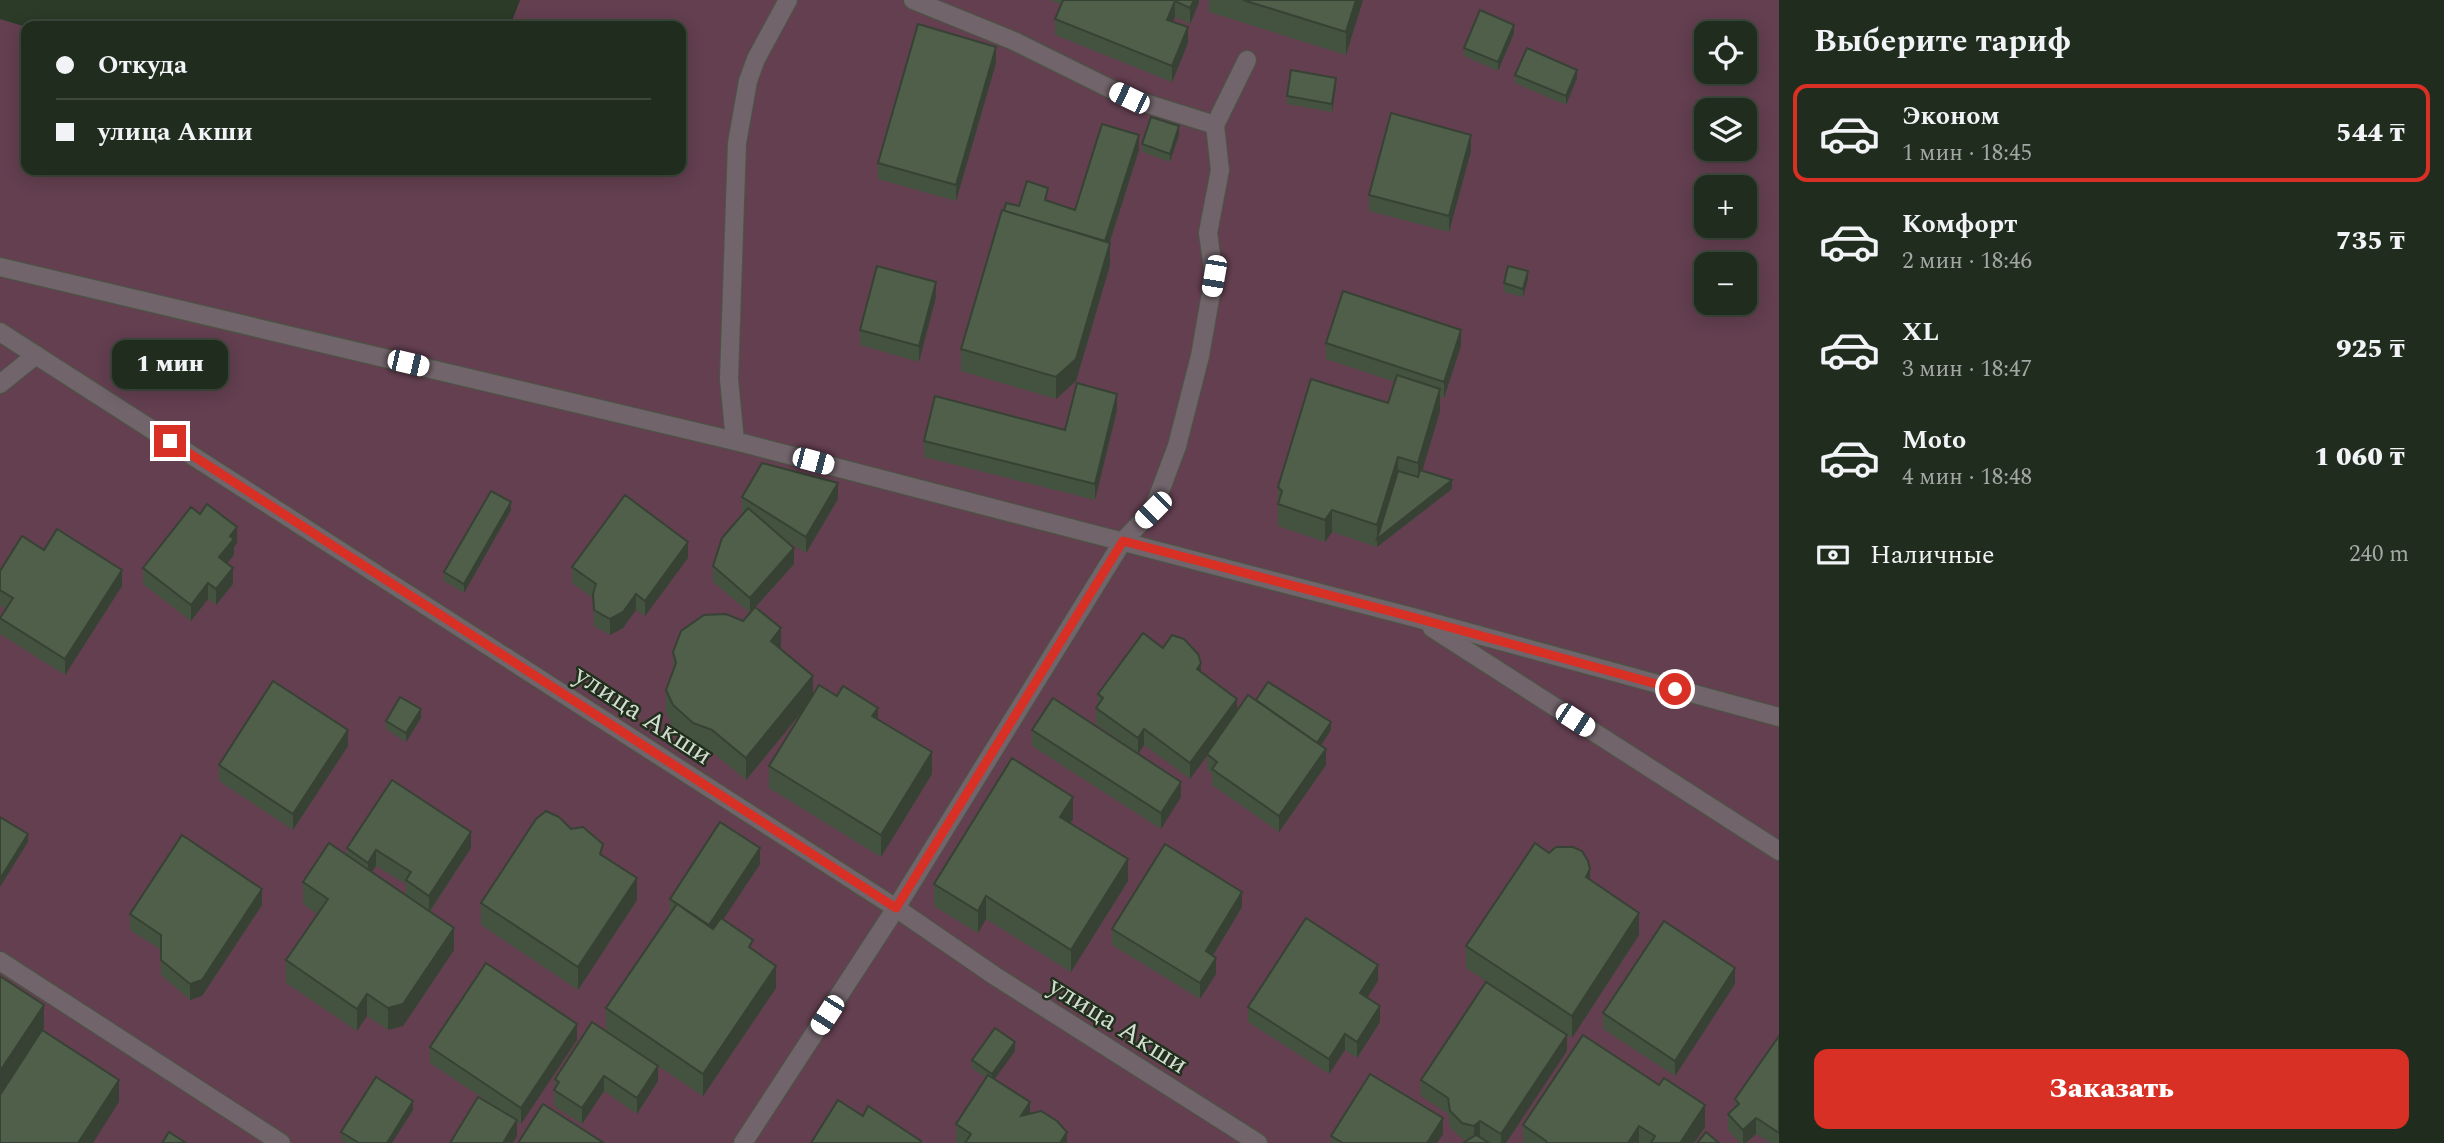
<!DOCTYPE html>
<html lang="ru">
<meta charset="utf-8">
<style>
body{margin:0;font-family:Spectral,serif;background:#2d382a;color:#f1f3f6;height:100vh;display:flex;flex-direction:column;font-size:26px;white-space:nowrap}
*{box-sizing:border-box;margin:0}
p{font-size:23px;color:#a2a7a4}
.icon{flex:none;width:38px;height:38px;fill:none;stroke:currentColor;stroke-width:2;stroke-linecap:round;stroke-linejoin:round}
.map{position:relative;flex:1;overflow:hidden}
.details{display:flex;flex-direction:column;background:#202c1d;width:665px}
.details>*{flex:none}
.guide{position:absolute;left:21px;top:21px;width:665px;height:154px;border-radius:14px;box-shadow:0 4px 18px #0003,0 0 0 2px #3d483b;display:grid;align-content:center;height:154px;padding:0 35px;background:#202c1d}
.fabs{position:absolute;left:1694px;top:21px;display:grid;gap:14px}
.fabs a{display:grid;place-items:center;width:63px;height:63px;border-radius:14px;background:#202c1d;box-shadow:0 4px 18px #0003,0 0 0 2px #3d483b;font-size:35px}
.end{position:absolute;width:32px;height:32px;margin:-16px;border:9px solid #d93025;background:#fff;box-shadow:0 0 0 4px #fff}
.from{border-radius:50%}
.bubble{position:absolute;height:49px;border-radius:14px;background:#202c1d;box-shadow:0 4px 18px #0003,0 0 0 2px #3d483b;font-size:23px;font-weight:800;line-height:49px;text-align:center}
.car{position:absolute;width:21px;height:42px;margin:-21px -10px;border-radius:9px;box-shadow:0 0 5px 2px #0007;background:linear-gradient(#fff 24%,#345 0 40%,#fff 0 76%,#345 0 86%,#fff 0)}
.guide b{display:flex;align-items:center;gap:24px;height:66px;font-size:26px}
.guide b+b{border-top:2px solid #3d483b}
.guide i{width:18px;height:18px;background:#f1f3f6}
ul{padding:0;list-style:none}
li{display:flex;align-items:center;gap:21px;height:98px;margin:0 14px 10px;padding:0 21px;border:4px solid transparent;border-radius:14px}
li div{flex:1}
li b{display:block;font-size:26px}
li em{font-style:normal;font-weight:800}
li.selected{border-color:#d93025}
li>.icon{width:63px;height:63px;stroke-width:1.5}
h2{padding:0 35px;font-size:32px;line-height:84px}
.pay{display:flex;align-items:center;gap:18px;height:77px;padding:0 35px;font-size:26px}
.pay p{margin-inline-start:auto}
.action{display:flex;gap:14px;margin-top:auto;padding:14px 35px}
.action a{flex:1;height:80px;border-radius:14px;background:#d93025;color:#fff;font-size:28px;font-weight:800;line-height:80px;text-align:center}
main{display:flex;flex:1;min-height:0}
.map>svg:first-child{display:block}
.green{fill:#633f50;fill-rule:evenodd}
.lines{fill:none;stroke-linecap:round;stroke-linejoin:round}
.service-casing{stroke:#495845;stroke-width:20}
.minor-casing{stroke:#495845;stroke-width:20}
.service{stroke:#71646a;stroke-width:18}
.minor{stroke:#71646a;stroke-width:18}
.wall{fill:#445240;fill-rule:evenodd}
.shaded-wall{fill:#374234}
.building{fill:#4f5f4a;stroke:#374234;stroke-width:2}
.route{stroke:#d93025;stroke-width:9}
.labels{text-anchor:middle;stroke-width:5;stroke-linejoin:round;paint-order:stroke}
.street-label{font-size:28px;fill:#d3dcd0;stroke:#21301d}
</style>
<main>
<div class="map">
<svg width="1779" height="1143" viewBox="0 0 1779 1143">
<rect width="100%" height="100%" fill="#2b3b27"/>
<path class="green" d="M 520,0 L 1779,0 L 1779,1143 L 0,1143 L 0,19 L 26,27 L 26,170 L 681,170 L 681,26 L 510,26 ZM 1706,33 L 1745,33 L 1745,72 L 1706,72 ZM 1706,110 L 1745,110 L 1745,149 L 1706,149 ZM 1706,187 L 1745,187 L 1745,226 L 1706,226 ZM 1706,264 L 1745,264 L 1745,303 L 1706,303 Z"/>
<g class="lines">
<defs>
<polyline id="service" points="0,384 36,355"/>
<g id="minor">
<polyline points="1215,125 1247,60"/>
<polyline points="0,267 735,441 1416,618 1779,717"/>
<polyline points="0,332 896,908 995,976 1258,1143"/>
<polyline points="735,441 729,379 737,143 748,81 756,59 788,0"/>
<polyline points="1432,628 1779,851"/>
<polyline points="0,961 281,1143"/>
<polyline points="743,1143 896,908 1123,541 1153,510 1177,446 1200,356 1214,276 1208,233 1220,170 1215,125 1129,98 1014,41 913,0"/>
</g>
</defs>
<use href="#service" class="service-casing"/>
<use href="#minor" class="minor-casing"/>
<use href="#service" class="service"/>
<use href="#minor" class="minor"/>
</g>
<g class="wall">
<polygon points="1049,0 1199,0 1199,3 1190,24 1175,17 1173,22 1188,43 1172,82 1055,35 1055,19 1061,4"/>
<polygon points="1209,0 1363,0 1346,55 1209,12"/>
<polygon points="1514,33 1498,71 1464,56 1464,48"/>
<polygon points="996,63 956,201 878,179 878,163"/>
<polygon points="1515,75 1577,78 1566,105 1515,83"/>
<polygon points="1336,86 1332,112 1287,104 1287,96"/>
<polygon points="1179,135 1170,162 1142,152 1142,144"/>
<polygon points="1139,150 1110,242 1110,265 1076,381 1056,399 961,371 961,349 1004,211 1019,206 1048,201 1075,210"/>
<polygon points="1471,151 1449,232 1369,211 1369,195"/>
<polygon points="1528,279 1523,297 1504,292 1504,283"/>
<polygon points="936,297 919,362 860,345 860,330"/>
<polygon points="1326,343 1461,346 1444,398 1440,397 1440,411 1422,471 1452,489 1377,547 1332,532 1325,542 1278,526 1278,487 1388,403 1395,382 1326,359"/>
<polygon points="1117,410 1095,500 924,457 924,441 1065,430"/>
<polygon points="742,497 838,499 806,553 785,540 794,564 750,613 713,582 713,566 743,514 742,513"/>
<polygon points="511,510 464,593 444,581 444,572"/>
<polygon points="237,543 234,547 234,555 227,563 233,584 216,605 208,599 191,621 143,584 143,568"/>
<polygon points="44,550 122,586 65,675 0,634 0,617 5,609 0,605 0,571"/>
<polygon points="688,558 645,616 636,610 623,628 610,635 594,626 593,598 572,583 572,567"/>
<polygon points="1163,648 1201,673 1237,711 1256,700 1331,730 1321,745 1326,765 1279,832 1212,785 1212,774 1207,770 1207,755 1190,779 1144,745 1138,754 1181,797 1161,829 1032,746 1032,730 1137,753 1096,724 1096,708 1098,705 1098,694"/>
<polygon points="781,649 813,694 837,696 878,719 932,774 881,857 769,788 769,766 802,712 746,780 712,752 693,746 673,727 666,713 666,690 673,671 673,652"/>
<polygon points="421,718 406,742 386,729 386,721"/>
<polygon points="348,746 293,830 219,781 219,765"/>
<polygon points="1073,819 1071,823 1128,881 1071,972 986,919 978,933 934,906 934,884"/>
<polygon points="571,829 603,856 637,900 578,990 481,925 481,903"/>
<path d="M 347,848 L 471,848 L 430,912 L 454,950 L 403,1026 L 388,1030 L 367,1016 L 357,1031 L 286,983 L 286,960 L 317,914 L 303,904 L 303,882 L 347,856 ZM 376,866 L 406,884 L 406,896 L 372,873 Z"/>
<polygon points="760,864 723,919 753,950 776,988 703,1096 658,1066 658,1081 637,1114 604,1091 582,1124 554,1106 555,1079 606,1031 606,1008 670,914 670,899"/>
<polygon points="1590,880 1639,935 1572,1038 1466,968 1466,946"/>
<polygon points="262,905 202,996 190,1000 161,975 161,950 130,930 130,914"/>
<polygon points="1242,907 1213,956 1216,974 1200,999 1112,945 1112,929"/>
<polygon points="1378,981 1367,998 1380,1022 1357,1058 1345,1050 1329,1074 1248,1022 1248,1007"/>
<polygon points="1735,984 1675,1076 1603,1029 1603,1013"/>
<polygon points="1779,1036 1779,1143 1771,1143 1756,1134 1746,1143 1740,1143 1728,1130 1728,1114 1735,1108 1735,1099"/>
<polygon points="577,1040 521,1124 517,1121 517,1136 505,1113 430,1063 430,1047"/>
<polygon points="1015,1051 994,1079 1030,1114 1067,1143 956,1143 956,1124 986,1078 972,1068 972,1060"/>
<polygon points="1567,1051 1506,1143 1490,1143 1480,1136 1467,1140 1462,1139 1450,1127 1448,1114 1421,1096 1421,1080"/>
<polygon points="413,1110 392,1143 346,1143 341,1140 341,1132"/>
<polygon points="1523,1125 1705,1127 1694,1143 1523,1143"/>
<polygon points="1443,1134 1437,1143 1331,1143 1331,1136"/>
</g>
<g class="shaded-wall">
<polygon points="1194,0 1199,0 1199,3 1190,24 1190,8"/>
<polygon points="1356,0 1363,0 1346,55 1346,32"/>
<polygon points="1175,1 1175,17 1167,35 1167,20"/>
<polygon points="1514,25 1514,33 1498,71 1498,62"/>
<polygon points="1188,27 1188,43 1172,82 1172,66"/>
<polygon points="996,47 996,63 956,201 956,185"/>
<polygon points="1577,70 1577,78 1566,105 1566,96"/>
<polygon points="1336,78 1336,86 1332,112 1332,104"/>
<polygon points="1179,126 1179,135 1170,162 1170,154"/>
<polygon points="1139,135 1139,150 1103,263 1103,247"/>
<polygon points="1471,135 1471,151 1449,232 1449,216"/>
<polygon points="1110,243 1110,265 1076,381 1056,399 1056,377"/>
<polygon points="1528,271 1528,279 1523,297 1523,289"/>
<polygon points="936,282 936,297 919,362 919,346"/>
<polygon points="1461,330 1461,346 1444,398 1444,382"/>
<polygon points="1440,389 1440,411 1418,485 1418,463"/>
<polygon points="1117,394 1117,410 1095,500 1095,484"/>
<polygon points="1398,457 1398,479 1452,480 1452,489 1377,547 1377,525"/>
<polygon points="838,483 838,499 806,553 806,537"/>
<polygon points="511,502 511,510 464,593 464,584"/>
<polygon points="1332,510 1332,532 1325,542 1325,520"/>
<polygon points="237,527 237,543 234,547 234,555 219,573 219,557 230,536"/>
<polygon points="688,542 688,558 645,616 645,601"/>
<polygon points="794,548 794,564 750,613 750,598"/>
<polygon points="233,568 233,584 216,605 216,589"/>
<polygon points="122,570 122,586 65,675 65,659"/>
<polygon points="208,583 208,599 191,621 191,605"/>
<polygon points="636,594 636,610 623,628 610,635 610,619"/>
<polygon points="781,628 781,651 771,641"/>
<polygon points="1201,663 1201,679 1197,669"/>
<polygon points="813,676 813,698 746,780 746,758"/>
<polygon points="1237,699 1237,715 1190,779 1190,763"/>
<polygon points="878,708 878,730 872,716"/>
<polygon points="421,709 421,718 406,742 406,733"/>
<polygon points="1331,722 1331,730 1316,753 1316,745"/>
<polygon points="1144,729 1144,745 1138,754 1138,738"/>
<polygon points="348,730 348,746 293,830 293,814"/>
<polygon points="1326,749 1326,765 1279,832 1279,816"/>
<polygon points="932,752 932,774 881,857 881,835"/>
<polygon points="1181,782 1181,797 1161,829 1161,813"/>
<polygon points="1073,797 1073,819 1060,839 1060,817"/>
<polygon points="471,832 471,848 429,912 429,896"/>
<polygon points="28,834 28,842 0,887 0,879"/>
<polygon points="760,848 760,864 709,941 709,925"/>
<polygon points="376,850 376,866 368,878 368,863"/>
<polygon points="1128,859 1128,881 1071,972 1071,950"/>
<polygon points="1590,869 1590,891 1586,877"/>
<polygon points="637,878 637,900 578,990 578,967"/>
<polygon points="262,889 262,905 202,996 190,1000 190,984"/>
<polygon points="1242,892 1242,907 1206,967 1206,951"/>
<polygon points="986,896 986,919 978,933 978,911"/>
<polygon points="1639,913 1639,935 1572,1038 1572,1016"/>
<polygon points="454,928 454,950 403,1026 388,1030 388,1008"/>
<polygon points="1216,958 1216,974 1200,999 1200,983"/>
<polygon points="1378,965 1378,981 1360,1009 1360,993"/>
<polygon points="776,966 776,988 703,1096 703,1074"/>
<polygon points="1735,968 1735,984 1675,1076 1675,1061"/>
<polygon points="367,994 367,1016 357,1031 357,1009"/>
<polygon points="44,1005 44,1028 0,1093 0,1071"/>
<polygon points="1380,1006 1380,1022 1357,1058 1357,1042"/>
<polygon points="577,1024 577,1040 521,1124 521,1108"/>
<polygon points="1345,1034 1345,1050 1329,1074 1329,1059"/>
<polygon points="1567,1035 1567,1051 1506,1143 1501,1143 1501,1134"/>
<polygon points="1015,1042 1015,1051 992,1083 992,1074"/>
<polygon points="658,1066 658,1081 637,1114 637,1098"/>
<polygon points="604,1076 604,1091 582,1124 582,1108"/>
<polygon points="119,1080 119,1102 93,1143 78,1143"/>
<polygon points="413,1101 413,1110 392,1143 387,1143"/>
<polygon points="1030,1102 1030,1124 1021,1116"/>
<polygon points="1705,1105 1705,1127 1694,1143 1680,1143"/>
<polygon points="1443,1118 1443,1134 1437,1143 1427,1143"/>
<polygon points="1756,1118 1756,1134 1746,1143 1743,1143 1743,1130"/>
<polygon points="517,1120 517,1136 513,1143 503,1143"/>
<polygon points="1480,1121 1480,1136 1474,1142 1474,1126"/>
<polygon points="1639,1126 1639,1143 1628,1143"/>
<polygon points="1067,1132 1067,1143 1060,1143"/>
</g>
<g class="building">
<polygon points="1063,0 1194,0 1190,8 1175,1 1167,20 1188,27 1172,66 1055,19"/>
<polygon points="1243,0 1356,0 1346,32"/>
<polygon points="1480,10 1514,25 1498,62 1464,48"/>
<polygon points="918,24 996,47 956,185 878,163"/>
<polygon points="1527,48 1577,70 1566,96 1515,75"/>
<polygon points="1291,70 1336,78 1332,104 1287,96"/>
<polygon points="1391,113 1471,135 1449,216 1369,195"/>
<polygon points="1151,117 1179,126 1170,154 1142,144"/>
<polygon points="1102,124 1139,135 1105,241 1004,211 1006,203 1019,206 1027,181 1048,188 1045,200 1075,210"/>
<polygon points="1002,210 1110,243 1076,359 1056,377 961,349"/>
<polygon points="877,266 936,282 919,346 860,330"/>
<polygon points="1508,266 1528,271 1523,289 1504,283"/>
<polygon points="1343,291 1461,330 1444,382 1326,343"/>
<polygon points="1397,375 1440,389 1418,463 1398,457 1377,525 1332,510 1325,520 1278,504 1282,491 1278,487 1311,379 1388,403"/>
<polygon points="1077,383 1117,394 1095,484 924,441 935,396 1065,430"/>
<polygon points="762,463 838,483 806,537 742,497"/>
<polygon points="1420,470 1452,480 1377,539 1398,471 1418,477"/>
<polygon points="491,491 511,502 464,584 444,572"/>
<polygon points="625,495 688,542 645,601 636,594 623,612 610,619 594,610 593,594 596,584 572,567"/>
<polygon points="207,504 237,527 230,536 234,539 219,557 233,568 216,589 208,583 191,605 143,568 191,507 200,514"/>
<polygon points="748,508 794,548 750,598 713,566 722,538"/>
<polygon points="57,529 122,570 65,659 0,618 13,598 0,590 0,571 22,536 44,550"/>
<polygon points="755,607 781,628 771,641 813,676 746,758 712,730 693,723 673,705 666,690 676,663 673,652 681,631 704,615 726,614 743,621"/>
<polygon points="1143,633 1163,648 1172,635 1184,639 1198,654 1201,663 1197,669 1237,699 1190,763 1144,729 1138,738 1096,708 1103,698 1098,694"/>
<polygon points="273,681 348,730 293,814 219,765"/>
<polygon points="1268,682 1331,722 1317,743 1256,700"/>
<polygon points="819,685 837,696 843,686 878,708 872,716 932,752 881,835 769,766"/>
<polygon points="1248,695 1326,749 1279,816 1212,769 1217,762 1207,754"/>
<polygon points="400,697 421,709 406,733 386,721"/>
<polygon points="1053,698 1181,782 1161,813 1032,730"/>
<polygon points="1012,758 1073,797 1060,817 1128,859 1071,950 986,896 978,911 934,884"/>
<polygon points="392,780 471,832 429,896 406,880 411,872 376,850 368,863 347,848"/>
<polygon points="546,811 559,817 571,829 583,827 603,844 600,854 637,878 578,967 481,903 536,819"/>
<polygon points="0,817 28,834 0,879"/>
<polygon points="720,822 760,848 709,925 670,899"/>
<polygon points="182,835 262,889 202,980 190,984 161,960 161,935 130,914"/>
<polygon points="329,843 454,928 403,1004 388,1008 367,994 357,1009 286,960 328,899 303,882"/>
<polygon points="1535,843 1549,853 1556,847 1573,847 1582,851 1588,861 1590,869 1586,877 1639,913 1572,1016 1466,946"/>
<polygon points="1165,844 1242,892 1206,951 1216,958 1200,983 1112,929"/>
<polygon points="677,904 713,929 721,918 753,940 749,947 776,966 703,1074 606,1008"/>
<polygon points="1306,918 1378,965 1360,993 1380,1006 1357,1042 1345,1034 1329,1059 1248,1007"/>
<polygon points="1664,921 1735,968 1675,1061 1603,1013"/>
<polygon points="486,963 577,1024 521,1108 430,1047"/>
<polygon points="0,976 44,1005 0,1071"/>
<polygon points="1486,982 1567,1035 1501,1134 1480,1121 1474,1126 1462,1123 1450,1111 1448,1098 1421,1080"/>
<polygon points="592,1022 658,1066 637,1098 604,1076 582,1108 554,1090 559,1082 555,1079"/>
<polygon points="995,1028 1015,1042 992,1074 972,1060"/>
<polygon points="42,1030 119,1080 78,1143 0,1143 0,1095"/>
<polygon points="1583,1035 1659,1085 1664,1078 1705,1105 1680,1143 1651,1143 1655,1136 1639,1126 1628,1143 1547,1143 1546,1141 1523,1125"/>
<polygon points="1779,1036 1779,1133 1761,1121 1756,1118 1743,1130 1728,1114 1739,1104 1735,1099"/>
<polygon points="1370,1074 1443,1118 1427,1143 1343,1143 1331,1136"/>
<polygon points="988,1075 1030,1102 1021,1116 1041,1111 1057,1121 1067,1132 1060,1143 965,1143 971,1134 956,1124"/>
<polygon points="376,1077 413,1101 387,1143 359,1143 341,1132"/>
<polygon points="478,1097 517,1120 503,1143 450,1143"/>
<polygon points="838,1100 863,1116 868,1106 921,1141 920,1143 811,1143"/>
<polygon points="543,1104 604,1143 518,1143"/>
<polygon points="169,1132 186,1143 162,1143"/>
<polygon points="1706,1132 1719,1143 1697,1143"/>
<polygon points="1476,1135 1489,1143 1463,1143"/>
</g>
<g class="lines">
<polyline class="route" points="170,441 896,908 1123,541 1416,618 1675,689"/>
</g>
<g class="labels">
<g class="street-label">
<text transform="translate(644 714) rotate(33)" y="10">улица Акши</text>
<text transform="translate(1119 1024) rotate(32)" y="10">улица Акши</text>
</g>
</g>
</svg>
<div class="fabs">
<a><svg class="icon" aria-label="locate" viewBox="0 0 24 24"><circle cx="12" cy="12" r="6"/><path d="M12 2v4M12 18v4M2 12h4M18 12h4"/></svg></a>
<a><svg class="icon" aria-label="layers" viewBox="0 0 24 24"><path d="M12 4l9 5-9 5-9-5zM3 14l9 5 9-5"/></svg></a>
<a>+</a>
<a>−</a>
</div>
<i class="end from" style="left:1675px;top:689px"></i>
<i class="end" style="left:170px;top:441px"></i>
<div class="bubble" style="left:112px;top:340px;width:116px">1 мин</div>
<i class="car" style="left:1129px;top:98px;rotate:296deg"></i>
<i class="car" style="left:1214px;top:276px;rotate:190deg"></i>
<i class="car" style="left:408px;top:363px;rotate:103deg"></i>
<i class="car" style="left:813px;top:461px;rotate:105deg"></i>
<i class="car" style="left:1153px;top:510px;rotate:225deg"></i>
<i class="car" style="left:1575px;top:720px;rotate:123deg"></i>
<i class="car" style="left:827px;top:1015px;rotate:213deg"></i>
<div class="guide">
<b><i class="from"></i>Откуда</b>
<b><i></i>улица Акши</b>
</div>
</div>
<section class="details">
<h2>Выберите тариф</h2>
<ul>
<li class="selected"><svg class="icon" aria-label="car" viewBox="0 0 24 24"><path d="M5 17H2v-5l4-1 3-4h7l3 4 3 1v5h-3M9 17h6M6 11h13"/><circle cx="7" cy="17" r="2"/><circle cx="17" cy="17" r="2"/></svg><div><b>Эконом</b><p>1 мин · 18:45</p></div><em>544 ₸</em></li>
<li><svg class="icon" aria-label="car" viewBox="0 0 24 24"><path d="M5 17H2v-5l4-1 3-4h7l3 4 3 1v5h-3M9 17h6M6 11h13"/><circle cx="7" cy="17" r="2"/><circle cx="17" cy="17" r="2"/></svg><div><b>Комфорт</b><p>2 мин · 18:46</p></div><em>735 ₸</em></li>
<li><svg class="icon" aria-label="car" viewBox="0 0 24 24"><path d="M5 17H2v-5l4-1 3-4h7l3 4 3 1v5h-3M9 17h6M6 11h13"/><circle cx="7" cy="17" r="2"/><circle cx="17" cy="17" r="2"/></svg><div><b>XL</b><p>3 мин · 18:47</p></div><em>925 ₸</em></li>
<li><svg class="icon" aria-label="car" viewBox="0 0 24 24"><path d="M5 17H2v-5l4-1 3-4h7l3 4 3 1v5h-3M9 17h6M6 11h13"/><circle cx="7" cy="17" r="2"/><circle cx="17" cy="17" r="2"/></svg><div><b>Moto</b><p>4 мин · 18:48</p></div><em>1 060 ₸</em></li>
</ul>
<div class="pay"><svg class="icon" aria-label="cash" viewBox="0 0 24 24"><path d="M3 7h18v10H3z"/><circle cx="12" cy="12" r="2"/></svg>Наличные<p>240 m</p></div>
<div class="action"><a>Заказать</a></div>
</section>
</main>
